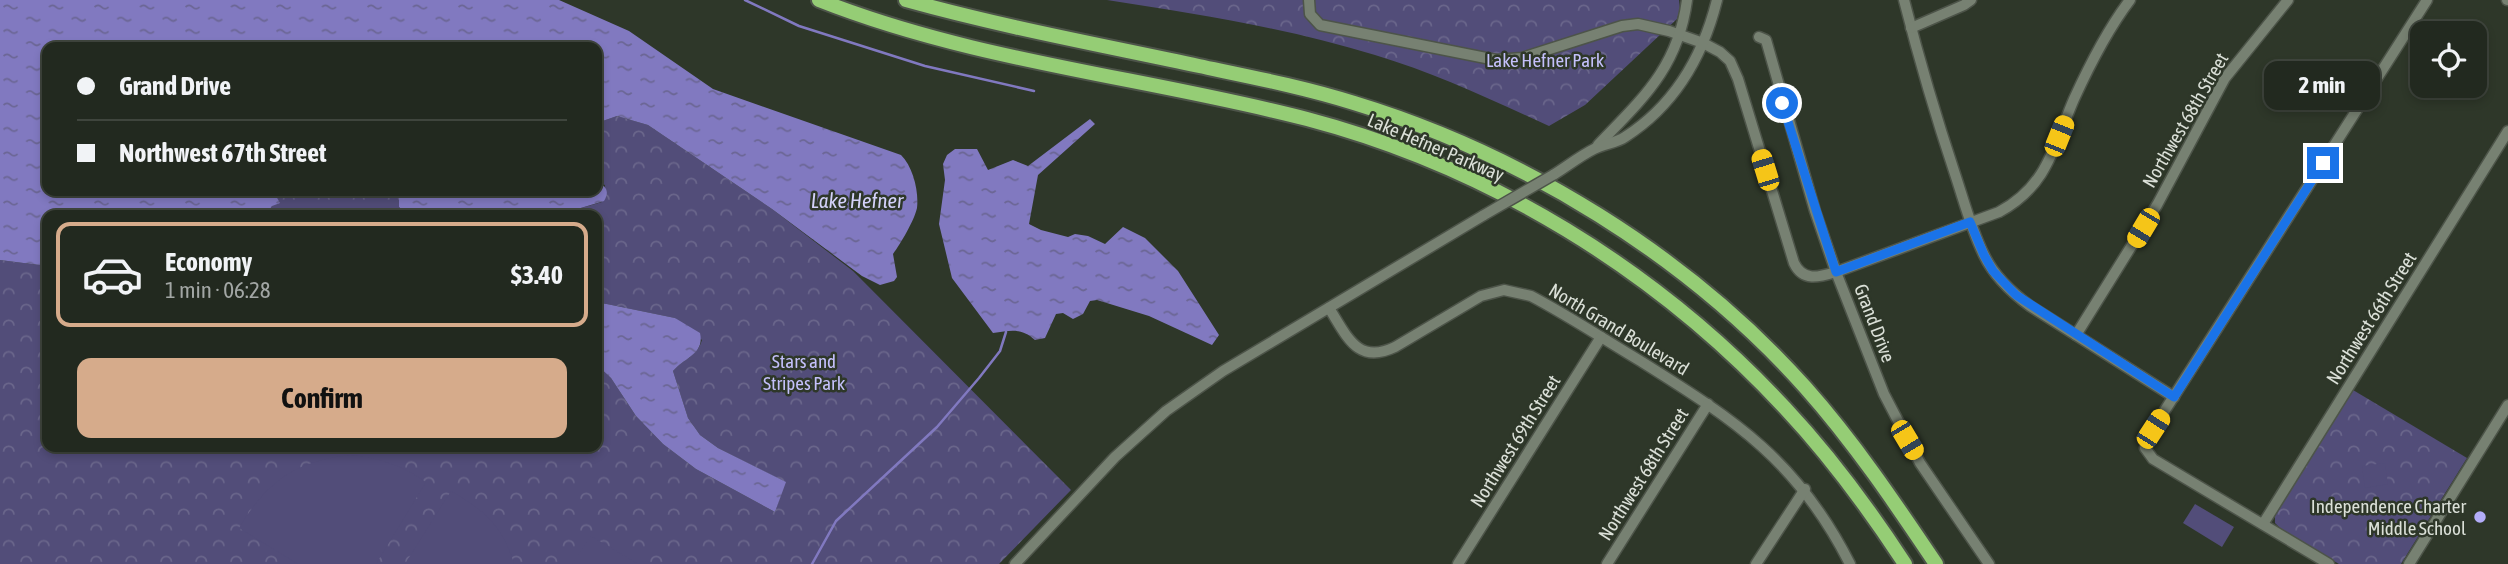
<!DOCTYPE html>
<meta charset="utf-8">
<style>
body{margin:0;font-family:"Asap Condensed",sans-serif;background:#2a3128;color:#f1f3f6;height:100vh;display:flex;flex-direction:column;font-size:26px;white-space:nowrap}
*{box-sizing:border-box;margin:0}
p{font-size:23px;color:#a2a6a4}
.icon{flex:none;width:38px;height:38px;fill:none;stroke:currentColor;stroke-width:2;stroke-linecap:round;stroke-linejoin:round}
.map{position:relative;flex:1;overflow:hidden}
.side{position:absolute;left:42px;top:210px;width:560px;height:242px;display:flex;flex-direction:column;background:#22291f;border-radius:14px;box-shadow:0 4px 10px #0003,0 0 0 2px #3f453d}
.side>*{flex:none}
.hud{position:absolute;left:42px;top:42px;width:560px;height:154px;border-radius:14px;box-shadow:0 4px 10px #0003,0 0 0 2px #3f453d;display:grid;align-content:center;height:154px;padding:0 35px;background:#22291f}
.fabs{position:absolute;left:2410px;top:21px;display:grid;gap:14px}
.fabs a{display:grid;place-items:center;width:77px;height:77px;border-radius:14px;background:#22291f;box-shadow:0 4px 10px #0003,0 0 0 2px #3f453d;font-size:35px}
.end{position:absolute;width:32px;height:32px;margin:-16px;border:9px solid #1a73e8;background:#fff;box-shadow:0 0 0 4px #fff}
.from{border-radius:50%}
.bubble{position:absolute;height:49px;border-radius:14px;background:#22291f;box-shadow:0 4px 10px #0003,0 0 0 2px #3f453d;font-size:23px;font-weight:700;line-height:49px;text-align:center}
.car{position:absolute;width:21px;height:42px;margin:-21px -10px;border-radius:9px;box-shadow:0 0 5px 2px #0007;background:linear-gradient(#f5c518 24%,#345 0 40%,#f5c518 0 76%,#345 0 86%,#f5c518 0)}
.hud b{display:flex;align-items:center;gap:24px;height:66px;font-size:26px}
.hud b+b{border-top:2px solid #3f453d}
.hud i{width:18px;height:18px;background:#f1f3f6}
ul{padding:12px 0 0;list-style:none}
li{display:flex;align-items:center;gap:21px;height:105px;margin:0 14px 10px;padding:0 21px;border:4px solid transparent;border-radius:14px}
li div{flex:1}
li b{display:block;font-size:26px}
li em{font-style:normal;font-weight:700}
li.on{border-color:#d6ab8b}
li>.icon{width:63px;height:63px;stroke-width:1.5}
.primary-button{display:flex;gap:14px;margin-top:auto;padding:14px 35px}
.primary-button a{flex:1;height:80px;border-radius:14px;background:#d6ab8b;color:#111;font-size:28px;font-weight:700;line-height:80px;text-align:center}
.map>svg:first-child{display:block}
.park{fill:url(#park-crowns)}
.garden{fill:#524d79}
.water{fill:url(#water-ripples)}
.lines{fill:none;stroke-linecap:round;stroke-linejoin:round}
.stream{stroke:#8179c0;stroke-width:2.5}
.minor-casing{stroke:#4d5449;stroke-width:13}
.highway-casing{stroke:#4d5449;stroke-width:18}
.minor{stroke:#778172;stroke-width:10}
.highway{stroke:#95cd75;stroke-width:14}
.minor-bridge-casing{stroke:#4d5449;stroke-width:13;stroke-linecap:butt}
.minor-bridge{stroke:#778172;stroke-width:10}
.route{stroke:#1a73e8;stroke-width:9}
.poi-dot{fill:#b3adf9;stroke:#2e3729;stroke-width:2.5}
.labels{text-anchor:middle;stroke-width:5;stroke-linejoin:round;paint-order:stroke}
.park-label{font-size:19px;fill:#c4c0fb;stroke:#2e3729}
.street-label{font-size:19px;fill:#dbe0d8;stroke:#2e3729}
.poi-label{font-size:19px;fill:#dbe0d8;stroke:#2e3729;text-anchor:end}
.water-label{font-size:21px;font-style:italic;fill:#d4d2fa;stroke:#2e3729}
</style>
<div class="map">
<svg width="2508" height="564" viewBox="0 0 2508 564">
<defs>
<pattern id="park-crowns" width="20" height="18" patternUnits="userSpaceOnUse" patternTransform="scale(1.75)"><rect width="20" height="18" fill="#524d79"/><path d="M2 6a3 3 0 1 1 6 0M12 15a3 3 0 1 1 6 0" fill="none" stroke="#6a668b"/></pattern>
<pattern id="water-ripples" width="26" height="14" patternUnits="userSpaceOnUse" patternTransform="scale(1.75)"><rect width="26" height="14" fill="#8179c0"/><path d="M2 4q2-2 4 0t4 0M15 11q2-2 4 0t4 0" fill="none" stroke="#6b6694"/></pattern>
</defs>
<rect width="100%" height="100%" fill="#2e3729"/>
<g class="park">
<path d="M 1107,0 L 1679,0 L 1680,9 L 1677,19 L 1585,105 L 1549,126 C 1492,100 1435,73 1375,55 C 1288,28 1197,14 1107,0 Z"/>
<path d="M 617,116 L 648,125 L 772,209 L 853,271 L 1071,490 L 999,564 L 0,564 L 0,260 L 47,266 L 47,446 L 597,446 L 597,365 L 611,378 L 636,416 L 663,444 L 696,469 L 775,512 L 785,482 L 718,448 L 700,435 L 688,418 L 673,371 C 683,359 697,357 702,340 L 675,318 L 597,302 L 597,215 L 567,215 L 574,210 L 602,202 L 605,185 L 597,182 L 597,123 Z"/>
<polygon points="267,191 399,191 399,207 408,215 266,215 272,206 267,196"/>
<polygon points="2353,390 2467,458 2401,564 2339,564 2283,531 2275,523 2275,516 2279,509"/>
</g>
<g class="garden">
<path d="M 352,455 C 383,459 400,465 426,482 L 376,564 L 298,564 L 239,528 C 267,481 297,460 352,455 Z"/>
<polygon points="2385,463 2388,484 2365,488 2362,466"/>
<path d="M 451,491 C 484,510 503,526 514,564 L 405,564 Z"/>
<polygon points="2195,504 2234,527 2222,547 2183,523"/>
<polygon points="591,536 638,564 572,564"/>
</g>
<g class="water">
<path d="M 0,0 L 559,0 L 629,31 L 713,89 L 901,155 C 913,167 919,191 917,208 C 914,221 901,243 893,254 L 897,277 L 894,281 L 880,285 L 862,276 L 772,209 L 648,125 L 617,116 L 597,123 L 597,47 L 47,47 L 47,191 L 267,191 L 267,196 L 276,196 L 280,203 L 272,206 L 266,215 L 47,215 L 47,266 L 0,260 Z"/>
<path d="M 1090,119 L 1095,124 L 1038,175 L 1029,224 L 1041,230 L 1068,237 L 1075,234 L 1088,236 L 1105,244 L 1123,227 L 1145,238 L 1178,271 L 1219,335 L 1212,345 L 1149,316 L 1097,300 L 1090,301 L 1083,314 L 1073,319 L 1063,313 L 1056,314 L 1045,338 L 1035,340 C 1021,327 1010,331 993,333 L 952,278 L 939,224 L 945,180 L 943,164 L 947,155 L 955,149 L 977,149 L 988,170 L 1013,160 L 1028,166 Z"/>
<path d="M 597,182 C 606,186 610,191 604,201 L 574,210 L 567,215 L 408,215 L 399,207 L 399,191 L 597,191 Z"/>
<path d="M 597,302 L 675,318 L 700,333 C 705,354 684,358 673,371 L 688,418 L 700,435 L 718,448 L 786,482 L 775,512 L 696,469 L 663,444 L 636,416 L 611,378 L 597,365 Z"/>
</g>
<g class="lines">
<g class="stream">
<polyline points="745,0 799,26 925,66 1034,91"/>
<polyline points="812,564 836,521 937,427 979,378 1000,351 1006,332"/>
</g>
<defs>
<g id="minor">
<path d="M 1309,0 L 1310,14 L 1320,25 L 1496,60 L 1522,58 L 1622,26 L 1638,24 L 1669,31 L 1703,43 L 1720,52 L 1730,61 L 1738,79 L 1794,263 C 1803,282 1819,277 1836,272 L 1999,212 C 2048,186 2054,145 2074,99 C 2090,64 2107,30 2130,0"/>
<path d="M 1904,0 C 1919,59 1936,117 1955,174 C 1964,201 1971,229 1984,255 C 1994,276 2011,292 2030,306 L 2174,397"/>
<polyline points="2507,0 2508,0"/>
<polyline points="1911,28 1964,5 1971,0"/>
<polyline points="1759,37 1766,40 1815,211 1836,272 1884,394 1920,463 1989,564"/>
<path d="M 1598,145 C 1642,99 1678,68 1687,0"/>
<path d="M 1553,175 C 1566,167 1580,156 1594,149 C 1604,144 1616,143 1625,137 C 1675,105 1703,56 1717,0"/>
<path d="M 1329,308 C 1347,336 1357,365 1395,347 L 1481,296 L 1504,290 L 1531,296 C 1569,316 1605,340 1642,362 C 1736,421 1798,461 1850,564"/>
<polyline points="2076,335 2157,205 2225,78 2288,0"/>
<polyline points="2263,524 2508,131"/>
<polyline points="1015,564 1115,457 1166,411 1223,371 1484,215"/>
<polyline points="1458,564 1601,337"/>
<polyline points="1607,564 1708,404"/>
<polyline points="1756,564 1805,489"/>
<polyline points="2329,564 2153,459 2145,448 2153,429 2427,0"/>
<polyline points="2409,564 2508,405"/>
</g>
<g id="highway">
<path d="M 819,0 C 976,62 1145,77 1307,119 C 1489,167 1657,270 1785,408 C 1830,456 1869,509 1905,564"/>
<path d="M 906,0 C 1003,27 1101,45 1199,66 C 1251,77 1303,87 1354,103 C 1522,154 1688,256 1805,387 C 1854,442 1895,503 1936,564"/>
</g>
</defs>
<use href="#minor" class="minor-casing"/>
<use href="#highway" class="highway-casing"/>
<use href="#minor" class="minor"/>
<use href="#highway" class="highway"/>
<defs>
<polyline id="minor-bridge" points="1484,215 1553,175"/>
</defs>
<use href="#minor-bridge" class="minor-bridge-casing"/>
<use href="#minor-bridge" class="minor-bridge"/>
</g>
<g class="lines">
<polyline class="route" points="1782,103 1836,272 1970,222 1984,255 1993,271 2016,295 2174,397 2323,163"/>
</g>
<circle class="poi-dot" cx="2480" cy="517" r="7"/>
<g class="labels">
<g class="park-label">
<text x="1545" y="67">Lake Hefner Park</text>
<text x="804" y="368">Stars and<tspan x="804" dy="22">Stripes Park</tspan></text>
</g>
<g class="street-label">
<text transform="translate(2185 120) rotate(-60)" y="7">Northwest 68th Street</text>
<text transform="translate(1436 147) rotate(23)" y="7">Lake Hefner Parkway</text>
<text transform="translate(2371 318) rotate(-58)" y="7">Northwest 66th Street</text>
<text transform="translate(1875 323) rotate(69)" y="7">Grand Drive</text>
<text transform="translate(1619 329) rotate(31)" y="7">North Grand Boulevard</text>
<text transform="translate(1515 441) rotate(-58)" y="7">Northwest 69th Street</text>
<text transform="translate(1643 474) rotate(-58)" y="7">Northwest 68th Street</text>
</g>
<g class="poi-label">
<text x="2466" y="513">Independence Charter<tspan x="2466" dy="22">Middle School</tspan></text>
</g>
<g class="water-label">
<text x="857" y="208">Lake Hefner</text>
</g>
</g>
</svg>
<div class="fabs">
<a><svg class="icon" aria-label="locate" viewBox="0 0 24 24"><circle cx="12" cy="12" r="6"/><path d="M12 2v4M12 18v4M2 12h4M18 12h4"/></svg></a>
</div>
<i class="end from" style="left:1782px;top:103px"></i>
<i class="end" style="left:2323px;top:163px"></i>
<div class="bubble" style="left:2264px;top:61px;width:116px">2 min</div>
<i class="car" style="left:2059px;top:136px;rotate:22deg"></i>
<i class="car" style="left:1765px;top:170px;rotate:343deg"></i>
<i class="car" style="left:2143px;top:228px;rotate:211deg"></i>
<i class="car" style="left:2153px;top:429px;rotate:33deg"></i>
<i class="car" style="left:1907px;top:440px;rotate:149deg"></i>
<div class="hud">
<b><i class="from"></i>Grand Drive</b>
<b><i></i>Northwest 67th Street</b>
</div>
<section class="side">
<ul>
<li class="on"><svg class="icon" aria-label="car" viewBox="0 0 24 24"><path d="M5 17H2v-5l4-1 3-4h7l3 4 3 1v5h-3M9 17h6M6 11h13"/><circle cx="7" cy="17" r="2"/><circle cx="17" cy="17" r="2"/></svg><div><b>Economy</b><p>1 min · 06:28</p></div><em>$3.40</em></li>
</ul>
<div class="primary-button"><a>Confirm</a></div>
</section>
</div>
